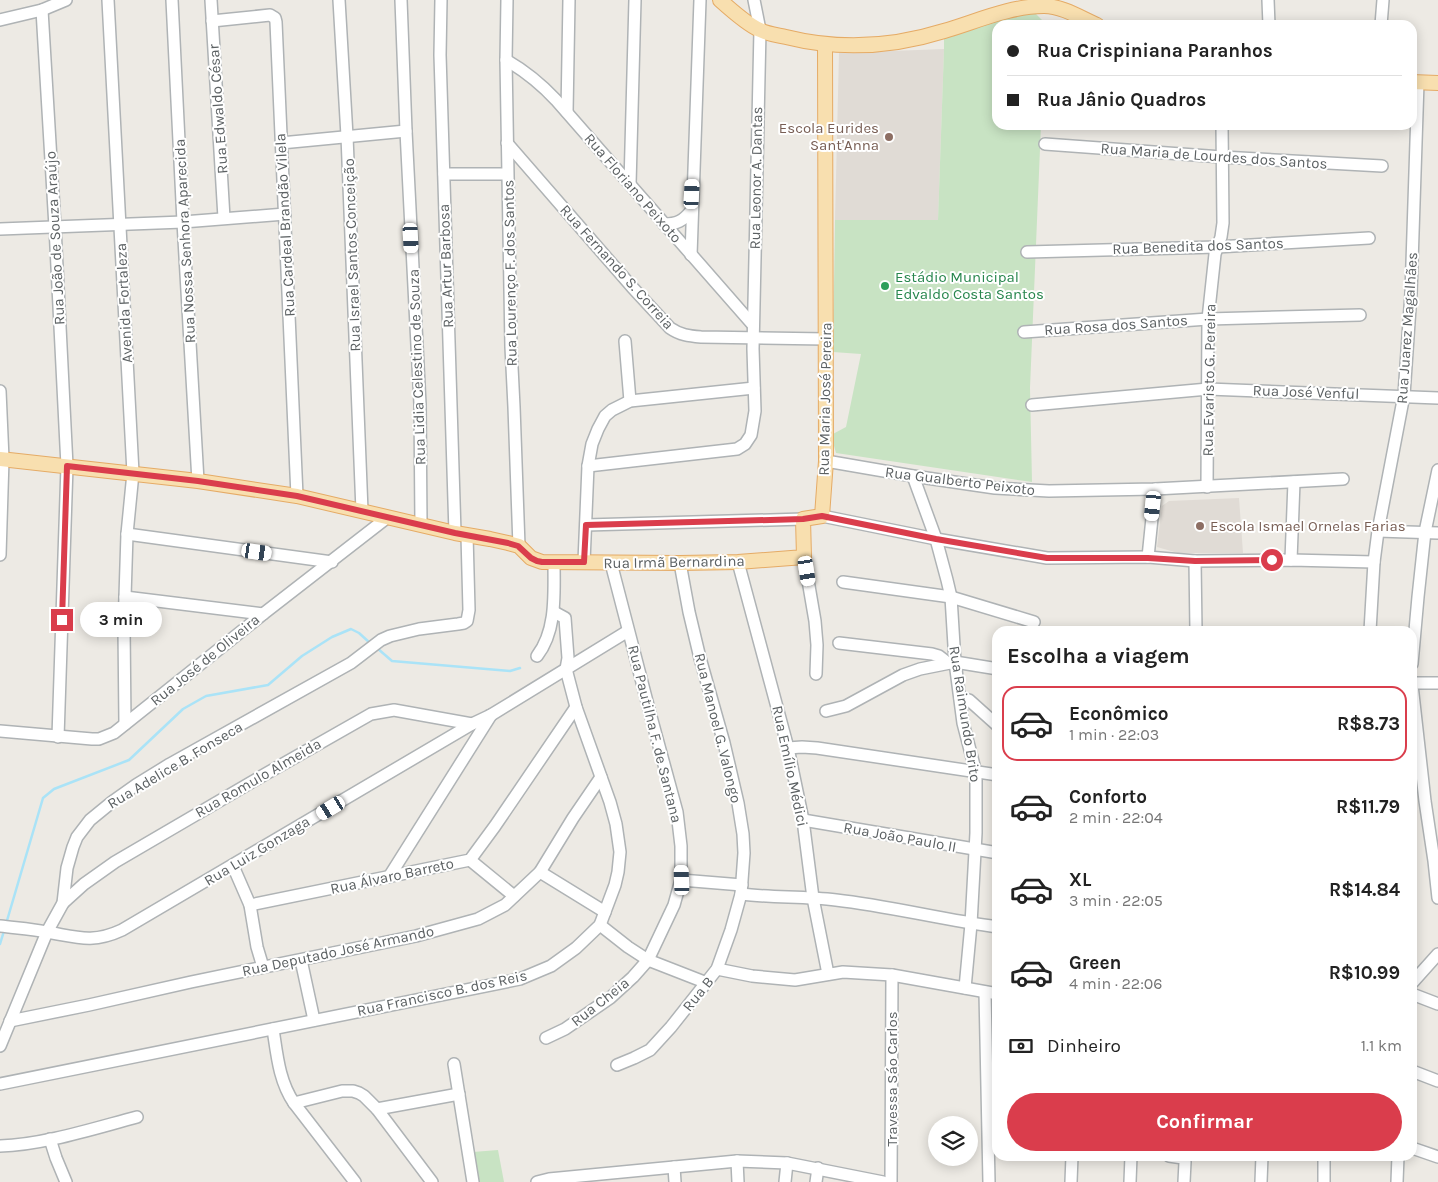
<!DOCTYPE html>
<html lang="pt">
<meta charset="utf-8">
<style>
body{margin:0;font-family:Karla,sans-serif;background:#f6f6f6;color:#222;height:100vh;display:flex;flex-direction:column;font-size:19px;white-space:nowrap}
*{box-sizing:border-box;margin:0}
p{font-size:16px;color:#767676}
.icon{flex:none;width:28px;height:28px;fill:none;stroke:currentColor;stroke-width:2;stroke-linecap:round;stroke-linejoin:round}
.map{position:relative;flex:1;overflow:hidden}
.side{position:absolute;left:992px;top:626px;width:425px;height:535px;display:flex;flex-direction:column;background:#fff;border-radius:15px;box-shadow:0 2px 12px #0003}
.side>*{flex:none}
.top-card{position:absolute;left:992px;top:20px;width:425px;height:110px;border-radius:15px;box-shadow:0 2px 12px #0003;display:grid;align-content:center;height:110px;padding:0 15px;background:#fff}
.controls{position:absolute;left:928px;top:1116px;display:grid;gap:10px}
.controls a{display:grid;place-items:center;width:50px;height:50px;border-radius:50%;background:#fff;box-shadow:0 2px 12px #0003;font-size:25px}
.end{position:absolute;width:22px;height:22px;margin:-11px;border:6px solid #da3d4c;background:#fff;box-shadow:0 0 0 2px #fff}
.from{border-radius:50%}
.bubble{position:absolute;height:35px;border-radius:18px;background:#fff;box-shadow:0 2px 12px #0003;font-size:16px;font-weight:700;line-height:35px;text-align:center}
.car{position:absolute;width:15px;height:30px;margin:-15px -8px;border-radius:6px;box-shadow:0 0 4px 1px #0007;background:linear-gradient(#fff 24%,#345 0 40%,#fff 0 76%,#345 0 86%,#fff 0)}
.top-card b{display:flex;align-items:center;gap:18px;height:48px;font-size:19px}
.top-card b+b{border-top:1px solid #e0e0e0}
.top-card i{width:12px;height:12px;background:#222}
ul{padding:0;list-style:none}
li{display:flex;align-items:center;gap:15px;height:75px;margin:0 10px 8px;padding:0 5px;border:2px solid transparent;border-radius:15px}
li div{flex:1}
li b{display:block;font-size:19px}
li em{font-style:normal;font-weight:700}
li.current{border-color:#da3d4c}
li>.icon{width:45px;height:45px;stroke-width:1.5}
h2{padding:0 15px;font-size:22px;line-height:60px}
.pay{display:flex;align-items:center;gap:12px;height:55px;padding:0 15px;font-size:19px}
.pay p{margin-inline-start:auto}
.primary-button{display:flex;gap:10px;margin-top:auto;padding:10px 15px}
.primary-button a{flex:1;height:58px;border-radius:30px;background:#da3d4c;color:#fff;font-size:20px;font-weight:700;line-height:58px;text-align:center}
.map>svg:first-child{display:block}
.education{fill:#e0dbd5}
.green{fill:#c8e3c3}
.lines{fill:none;stroke-linecap:round;stroke-linejoin:round}
.stream{stroke:#aae3f7;stroke-width:2.5}
.minor-casing{stroke:#afb3b5;stroke-width:14}
.major-casing{stroke:#e5ab66;stroke-width:16}
.minor{stroke:#fff;stroke-width:11}
.major{stroke:#f8dfaf;stroke-width:14}
.route{stroke:#da3d4c;stroke-width:6}
.education-dot{fill:#8d6e63;stroke:#fff;stroke-width:2}
.leisure-dot{fill:#2e9e5b;stroke:#fff;stroke-width:2}
.labels{text-anchor:middle;stroke-width:4;stroke-linejoin:round;paint-order:stroke}
.street-label{font-size:15px;fill:#5c6163;stroke:#fff}
.education-label{font-size:15px;fill:#785e54;stroke:#fff;text-anchor:end}
.leisure-label{font-size:15px;fill:#27864d;stroke:#fff;text-anchor:start}
</style>
<div class="map">
<svg width="1438" height="1182" viewBox="0 0 1438 1182">
<rect width="100%" height="100%" fill="#edeae4"/>
<g class="education">
<polygon points="944,49 938,220 835,220 839,53"/>
<polygon points="1239,498 1243,553 1178,553 1157,547 1162,506 1169,501"/>
</g>
<g class="green">
<polygon points="1029,7 1045,23 1045,25 998,25 998,125 1041,125 1030,388 1032,482 836,453 831,435 846,427 861,354 833,352 835,220 938,220 944,49 944,30"/>
<polygon points="498,1150 504,1182 478,1182 473,1152"/>
</g>
<g class="lines">
<g class="stream">
<polyline points="377,648 392,661 510,671 520,668"/>
<polyline points="6,924 43,798 54,789 129,760 183,709 206,696 268,685 302,656 332,637 351,629 359,633 370,643"/>
<polyline points="0,944 4,931"/>
</g>
<defs>
<g id="minor">
<polyline points="108,0 133,473 127,534 124,628 125,724"/>
<polyline points="172,0 183,222 198,481"/>
<polyline points="211,0 224,218"/>
<polyline points="339,0 347,136 362,511"/>
<polyline points="401,0 406,131 420,404 421,524"/>
<polyline points="441,0 440,55 455,533"/>
<polyline points="507,0 506,60 511,347 514,407 519,546"/>
<polyline points="1268,0 1269,25"/>
<polyline points="42,10 55,227 67,466 58,737"/>
<polyline points="0,20 42,10 66,0"/>
<polyline points="212,21 270,15 275,18 276,22 297,496"/>
<polyline points="1381,25 1383,0"/>
<path d="M 506,60 C 525,71 541,84 556,100 L 753,325"/>
<polyline points="567,112 569,0"/>
<polyline points="281,143 406,131"/>
<path d="M 507,143 L 632,287 L 670,328 C 680,335 689,336 701,337 L 826,339"/>
<polyline points="1045,144 1222,157 1382,166"/>
<polyline points="444,174 507,174"/>
<polyline points="630,184 635,0"/>
<path d="M 664,224 C 677,224 683,221 691,211"/>
<polyline points="0,229 183,222 285,214"/>
<polyline points="1027,252 1217,247 1369,238"/>
<polyline points="691,255 700,0"/>
<polyline points="1024,332 1208,319 1360,315"/>
<polyline points="625,341 630,401"/>
<polyline points="0,391 3,459 0,555"/>
<polyline points="1032,405 1208,389 1438,398"/>
<polyline points="826,461 913,476 995,488 1049,491 1155,489 1343,479"/>
<polyline points="588,466 737,449 745,444 751,435 755,411 753,349 760,30 754,0"/>
<polyline points="913,476 936,539 947,580 951,597 955,662 963,723 976,773 976,833 971,924 965,988"/>
<polyline points="1207,487 1208,319 1215,254 1221,237 1223,223 1222,125"/>
<polyline points="822,516 936,539 1047,558 1148,557 1195,561 1291,560 1374,562"/>
<polyline points="586,525 803,519"/>
<polyline points="1378,531 1438,533"/>
<polyline points="127,534 332,562"/>
<polyline points="804,557 815,621 817,645 816,674"/>
<polyline points="1148,557 1155,489"/>
<polyline points="1291,560 1294,482"/>
<polyline points="1195,561 1196,631"/>
<polyline points="584,562 588,466 592,444 598,429 605,416 612,410 630,401 754,388"/>
<polyline points="738,562 788,748 803,820 813,898 828,974"/>
<polyline points="843,582 951,597 1034,622"/>
<polyline points="125,597 263,614"/>
<polyline points="1370,631 1374,562 1378,531 1404,395 1411,293 1418,82"/>
<polyline points="839,643 932,654 939,656 948,663"/>
<path d="M 537,656 C 557,630 554,593 554,562"/>
<polyline points="1412,664 1418,597 1425,532 1438,470"/>
<polyline points="1412,683 1438,683"/>
<polyline points="1412,685 1425,801 1434,861 1438,898"/>
<polyline points="960,698 969,700 998,726"/>
<polyline points="826,711 846,706 903,675 920,669 955,662 998,669"/>
<polyline points="0,731 92,739 99,739 114,733 263,614 388,517"/>
<polyline points="788,748 802,747 817,748 998,775"/>
<polyline points="803,820 998,853"/>
<polyline points="470,860 514,896"/>
<polyline points="233,866 250,905 257,947 263,967"/>
<polyline points="540,872 605,912"/>
<polyline points="389,877 491,715"/>
<polyline points="681,880 742,885"/>
<path d="M 741,894 C 772,898 804,896 836,900 C 890,906 943,920 998,927"/>
<polyline points="63,903 84,884 115,862 262,776 371,714 394,710 472,724"/>
<polyline points="250,905 470,860 495,826 576,707"/>
<polyline points="600,925 628,947 648,960 707,983"/>
<path d="M 0,926 C 15,928 31,929 46,932 C 77,937 92,944 122,930 L 472,724 L 491,715 L 628,631"/>
<polyline points="301,960 314,1020"/>
<polyline points="717,969 752,976 795,980 843,972 892,975 998,994"/>
<polyline points="1412,983 1438,954"/>
<polyline points="985,992 989,1182"/>
<polyline points="1412,994 1438,1004"/>
<polyline points="10,1021 89,1005 191,982 416,936 478,919 505,905 540,872 573,818 601,777"/>
<path d="M 273,1029 C 277,1055 279,1081 294,1103 L 355,1182"/>
<polyline points="546,1038 565,1029 610,998 633,977 648,960 674,905 681,880 681,846 677,812 650,713 611,563"/>
<polyline points="0,1046 47,932 63,903 67,868 73,847 77,837 90,820 112,802 136,785 170,764 351,663 381,640 390,636 419,629 458,624 464,623 467,621 469,610 467,535"/>
<polyline points="454,1064 473,1182"/>
<polyline points="617,1065 634,1058 650,1050 671,1027 717,969 731,930 741,894 744,853 743,834 738,803 724,743 700,658 689,612 680,563"/>
<polyline points="1412,1071 1438,1081"/>
<polyline points="0,1084 520,979 551,966 576,948 600,925 615,885 618,872 620,852 616,824 610,802 576,707 566,669 568,658 565,618 554,612"/>
<polyline points="294,1103 342,1091 353,1091 359,1093 364,1096 377,1109 432,1182"/>
<polyline points="377,1109 459,1094"/>
<polyline points="50,1139 56,1158 66,1182"/>
<path d="M 0,1146 C 43,1145 95,1128 137,1117"/>
<polyline points="1412,1148 1438,1157"/>
<polyline points="1169,1156 1183,1158 1185,1162 1184,1182"/>
<polyline points="737,1161 738,1182"/>
<polyline points="674,1167 675,1182"/>
<polyline points="537,1182 549,1179 737,1161 787,1163 883,1182"/>
<polyline points="785,1182 787,1163"/>
<polyline points="816,1182 818,1168"/>
<polyline points="891,1182 892,975"/>
<polyline points="1071,1182 1072,1156"/>
<polyline points="1130,1182 1131,1156"/>
<polyline points="1261,1182 1262,1156"/>
<polyline points="1324,1182 1324,1156"/>
<polyline points="1397,1182 1398,1156"/>
</g>
<g id="major">
<path d="M 720,0 C 730,9 748,25 760,30 C 767,34 777,35 786,37 C 838,50 893,47 944,31 C 975,22 1010,6 1044,6 C 1062,6 1081,18 1097,25"/>
<polyline points="1412,82 1438,83"/>
<polyline points="0,459 198,481 297,496 455,533 490,539 508,543 519,546 531,558 542,562 680,563 738,562 804,557 803,519 822,516 826,461 825,45"/>
</g>
</defs>
<use href="#minor" class="minor-casing"/>
<use href="#major" class="major-casing"/>
<use href="#minor" class="minor"/>
<use href="#major" class="major"/>
</g>
<g class="lines">
<polyline class="route" points="62,620 67,466 198,481 297,496 455,533 508,543 518,546 531,558 537,561 542,562 584,562 586,525 803,519 822,516 936,539 1047,558 1148,558 1195,561 1272,560"/>
</g>
<g class="education-dot">
<circle cx="889" cy="137" r="5"/>
<circle cx="1200" cy="526" r="5"/>
</g>
<circle class="leisure-dot" cx="885" cy="286" r="5"/>
<g class="labels">
<g class="street-label">
<text transform="translate(218 109) rotate(-94)" y="5">Rua Edwaldo César</text>
<text transform="translate(1214 156) rotate(4)" y="5">Rua Maria de Lourdes dos Santos</text>
<text transform="translate(756 178) rotate(-89)" y="5">Rua Leonor A. Dantas</text>
<text transform="translate(633 188) rotate(49)" y="5">Rua Floriano Peixoto</text>
<text transform="translate(285 225) rotate(-93)" y="5">Rua Cardeal Brandão Vilela</text>
<text transform="translate(55 238) rotate(-93)" y="5">Rua João de Souza Araújo</text>
<text transform="translate(185 241) rotate(-93)" y="5">Rua Nossa Senhora Aparecida</text>
<text transform="translate(1198 246) rotate(-2)" y="5">Rua Benedita dos Santos</text>
<text transform="translate(352 255) rotate(-92)" y="5">Rua Israel Santos Conceição</text>
<text transform="translate(446 266) rotate(-92)" y="5">Rua Artur Barbosa</text>
<text transform="translate(617 267) rotate(48)" y="5">Rua Fernando S. Correia</text>
<text transform="translate(510 273) rotate(-91)" y="5">Rua Lourenço F. dos Santos</text>
<text transform="translate(124 303) rotate(-93)" y="5">Avenida Fortaleza</text>
<text transform="translate(1116 325) rotate(-4)" y="5">Rua Rosa dos Santos</text>
<text transform="translate(1407 328) rotate(-86)" y="5">Rua Juarez Magalhães</text>
<text transform="translate(417 367) rotate(-92)" y="5">Rua Lidia Celestino de Souza</text>
<text transform="translate(1209 380) rotate(-89)" y="5">Rua Evaristo G. Pereira</text>
<text transform="translate(1306 392) rotate(2)" y="5">Rua José Venful</text>
<text transform="translate(825 399) rotate(-89)" y="5">Rua Maria José Pereira</text>
<text transform="translate(960 481) rotate(7)" y="5">Rua Gualberto Peixoto</text>
<text transform="translate(674 562) rotate(-1)" y="5">Rua Irmã Bernardina</text>
<text transform="translate(205 660) rotate(-39)" y="5">Rua José de Oliveira</text>
<text transform="translate(965 714) rotate(81)" y="5">Rua Raimundo Brito</text>
<text transform="translate(718 728) rotate(76)" y="5">Rua Manoel G. Valongo</text>
<text transform="translate(655 734) rotate(76)" y="5">Rua Pautilha F. de Santana</text>
<text transform="translate(175 765) rotate(-31)" y="5">Rua Adelice B. Fonseca</text>
<text transform="translate(790 766) rotate(78)" y="5">Rua Emílio Médici</text>
<text transform="translate(258 778) rotate(-30)" y="5">Rua Romulo Almeida</text>
<text transform="translate(900 837) rotate(10)" y="5">Rua João Paulo II</text>
<text transform="translate(257 851) rotate(-31)" y="5">Rua Luiz Gonzaga</text>
<text transform="translate(392 876) rotate(-12)" y="5">Rua Álvaro Barreto</text>
<text transform="translate(338 951) rotate(-12)" y="5">Rua Deputado José Armando</text>
<text transform="translate(442 993) rotate(-12)" y="5">Rua Francisco B. dos Reis</text>
<text transform="translate(698 994) rotate(-51)" y="5">Rua B</text>
<text transform="translate(600 1002) rotate(-38)" y="5">Rua Cheia</text>
<text transform="translate(892 1079) rotate(-90)" y="5">Travessa Sáo Carlos</text>
</g>
<g class="education-label">
<text x="879" y="133">Escola Eurides<tspan x="879" dy="17">Sant'Anna</tspan></text>
<text x="1210" y="531" text-anchor="start">Escola Ismael Ornelas Farias</text>
</g>
<g class="leisure-label">
<text x="895" y="282">Estádio Municipal<tspan x="895" dy="17">Edvaldo Costa Santos</tspan></text>
</g>
</g>
</svg>
<div class="controls">
<a><svg class="icon" aria-label="layers" viewBox="0 0 24 24"><path d="M12 4l9 5-9 5-9-5zM3 14l9 5 9-5"/></svg></a>
</div>
<i class="end from" style="left:1272px;top:560px"></i>
<i class="end" style="left:62px;top:620px"></i>
<div class="bubble" style="left:80px;top:602px;width:82px">3 min</div>
<i class="car" style="left:692px;top:194px;rotate:3deg"></i>
<i class="car" style="left:411px;top:238px;rotate:177deg"></i>
<i class="car" style="left:1153px;top:506px;rotate:186deg"></i>
<i class="car" style="left:257px;top:552px;rotate:98deg"></i>
<i class="car" style="left:807px;top:571px;rotate:171deg"></i>
<i class="car" style="left:331px;top:808px;rotate:239deg"></i>
<i class="car" style="left:682px;top:880px;rotate:358deg"></i>
<div class="top-card">
<b><i class="from"></i>Rua Crispiniana Paranhos</b>
<b><i></i>Rua Jânio Quadros</b>
</div>
<section class="side">
<h2>Escolha a viagem</h2>
<ul>
<li class="current"><svg class="icon" aria-label="car" viewBox="0 0 24 24"><path d="M5 17H2v-5l4-1 3-4h7l3 4 3 1v5h-3M9 17h6M6 11h13"/><circle cx="7" cy="17" r="2"/><circle cx="17" cy="17" r="2"/></svg><div><b>Econômico</b><p>1 min · 22:03</p></div><em>R$8.73</em></li>
<li><svg class="icon" aria-label="car" viewBox="0 0 24 24"><path d="M5 17H2v-5l4-1 3-4h7l3 4 3 1v5h-3M9 17h6M6 11h13"/><circle cx="7" cy="17" r="2"/><circle cx="17" cy="17" r="2"/></svg><div><b>Conforto</b><p>2 min · 22:04</p></div><em>R$11.79</em></li>
<li><svg class="icon" aria-label="car" viewBox="0 0 24 24"><path d="M5 17H2v-5l4-1 3-4h7l3 4 3 1v5h-3M9 17h6M6 11h13"/><circle cx="7" cy="17" r="2"/><circle cx="17" cy="17" r="2"/></svg><div><b>XL</b><p>3 min · 22:05</p></div><em>R$14.84</em></li>
<li><svg class="icon" aria-label="car" viewBox="0 0 24 24"><path d="M5 17H2v-5l4-1 3-4h7l3 4 3 1v5h-3M9 17h6M6 11h13"/><circle cx="7" cy="17" r="2"/><circle cx="17" cy="17" r="2"/></svg><div><b>Green</b><p>4 min · 22:06</p></div><em>R$10.99</em></li>
</ul>
<div class="pay"><svg class="icon" aria-label="cash" viewBox="0 0 24 24"><path d="M3 7h18v10H3z"/><circle cx="12" cy="12" r="2"/></svg>Dinheiro<p>1.1 km</p></div>
<div class="primary-button"><a>Confirmar</a></div>
</section>
</div>
